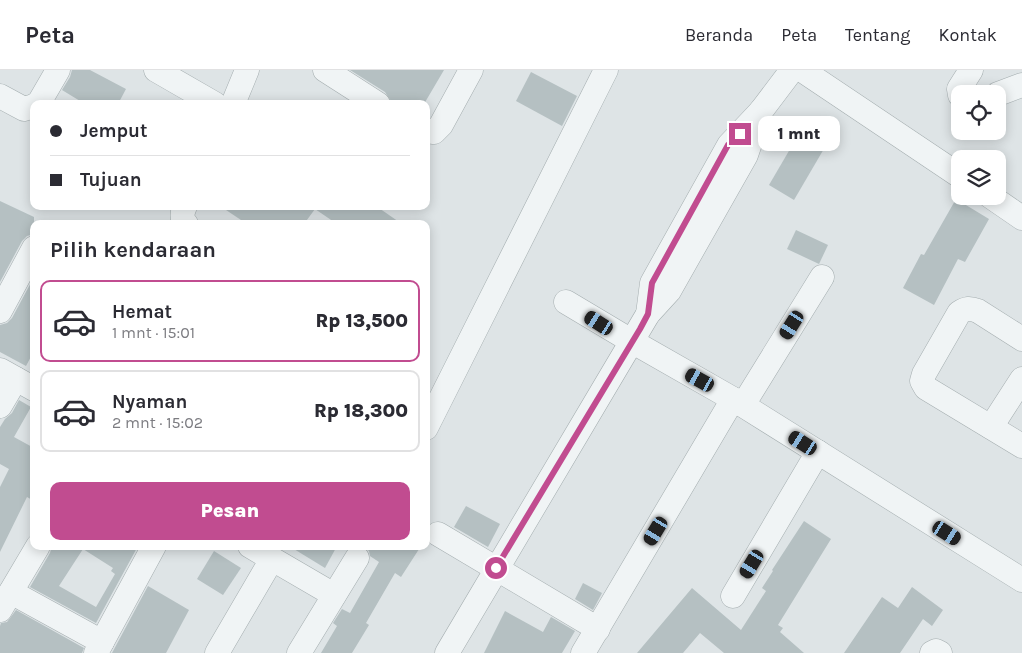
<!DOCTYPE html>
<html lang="id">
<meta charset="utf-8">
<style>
body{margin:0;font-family:Karla,sans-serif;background:#f7f7f7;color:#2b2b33;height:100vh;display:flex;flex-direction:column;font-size:19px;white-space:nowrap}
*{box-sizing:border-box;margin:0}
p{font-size:16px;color:#7c7c81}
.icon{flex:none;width:28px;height:28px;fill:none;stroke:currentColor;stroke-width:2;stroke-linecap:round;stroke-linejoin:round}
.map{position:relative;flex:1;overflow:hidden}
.details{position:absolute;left:30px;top:150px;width:400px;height:330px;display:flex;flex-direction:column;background:#fff;border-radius:10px;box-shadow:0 2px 12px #0003}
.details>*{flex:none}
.banner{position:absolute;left:30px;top:30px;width:400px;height:110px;border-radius:10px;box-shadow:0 2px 12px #0003;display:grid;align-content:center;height:110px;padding:0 20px;background:#fff}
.fabs{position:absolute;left:951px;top:15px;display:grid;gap:10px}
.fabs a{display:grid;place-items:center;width:55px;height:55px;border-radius:10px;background:#fff;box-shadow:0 2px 12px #0003;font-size:25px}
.end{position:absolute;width:22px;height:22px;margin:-11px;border:6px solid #c14c90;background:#fff;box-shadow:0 0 0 2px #fff}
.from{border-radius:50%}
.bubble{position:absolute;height:35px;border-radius:10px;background:#fff;box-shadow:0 2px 12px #0003;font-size:16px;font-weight:800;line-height:35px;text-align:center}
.car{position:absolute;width:15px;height:30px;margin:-15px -8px;border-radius:6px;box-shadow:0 0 4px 1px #0007;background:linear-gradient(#222 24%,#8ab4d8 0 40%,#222 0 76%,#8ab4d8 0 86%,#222 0)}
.banner b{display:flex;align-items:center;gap:18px;height:48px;font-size:19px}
.banner b+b{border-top:1px solid #e1e1e2}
.banner i{width:12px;height:12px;background:#2b2b33}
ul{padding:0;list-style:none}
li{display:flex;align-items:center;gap:15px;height:82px;margin:0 10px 8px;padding:0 10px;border:2px solid #e1e1e2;border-radius:10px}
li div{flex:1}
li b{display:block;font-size:19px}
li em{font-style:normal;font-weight:800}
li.active{border-color:#c14c90}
li>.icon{width:45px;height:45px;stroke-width:1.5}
h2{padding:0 20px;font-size:22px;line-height:60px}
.primary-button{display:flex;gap:10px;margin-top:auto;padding:10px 20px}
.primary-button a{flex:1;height:58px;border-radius:10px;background:#c14c90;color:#fff;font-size:20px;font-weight:800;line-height:58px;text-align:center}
header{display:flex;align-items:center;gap:30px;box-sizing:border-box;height:70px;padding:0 25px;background:#fff;border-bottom:1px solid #e1e1e2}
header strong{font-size:24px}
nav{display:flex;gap:28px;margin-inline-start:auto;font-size:18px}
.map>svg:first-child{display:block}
.building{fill:#b5c0c2;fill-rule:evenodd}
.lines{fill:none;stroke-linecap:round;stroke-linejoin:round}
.minor-casing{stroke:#a4adaf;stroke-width:25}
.minor{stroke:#f0f4f5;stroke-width:24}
.route{stroke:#c14c90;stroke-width:6}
</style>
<header>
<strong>Peta</strong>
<nav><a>Beranda</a><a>Peta</a><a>Tentang</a><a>Kontak</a></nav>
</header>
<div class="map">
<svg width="1022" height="583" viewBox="0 0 1022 583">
<rect width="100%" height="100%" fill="#dee4e6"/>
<g class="building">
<polygon points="72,0 90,0 126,19 118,34 85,34 62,20 70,7"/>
<polygon points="350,0 444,0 424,34 396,34 391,31 385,22"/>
<polygon points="531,2 577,26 562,56 516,31"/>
<polygon points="800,62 825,77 794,130 769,115"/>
<polygon points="956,129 989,149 965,192 958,189 934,235 903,218 921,184 924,185"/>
<polygon points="0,131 34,147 34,164 27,166 22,171 0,212"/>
<polygon points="220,136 376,136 402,154 337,154 315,139 304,154 247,154"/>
<polygon points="796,160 828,175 819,194 787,179"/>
<polygon points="34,207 34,281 26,296 0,282 0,255 7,253 12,248"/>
<polygon points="19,330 31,337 14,367 34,378 34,431 27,427 0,482 0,417 9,399 0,394 0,357 5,349 12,343"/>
<polygon points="466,436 500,454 488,477 454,457"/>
<polygon points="804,451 831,469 778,555 783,558 780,562 804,583 724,583 700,563 683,583 637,583 692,518 741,560 766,521 762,518 773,501 772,500"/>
<path d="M 52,476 L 138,476 L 96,553 L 30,517 L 50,483 ZM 83,479 L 113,498 L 111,501 L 115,504 L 96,537 L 59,516 Z"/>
<polygon points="289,476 337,476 325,498"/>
<polygon points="364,476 421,476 401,507 395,503 366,553 369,555 352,583 321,583 337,556 333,553 342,539 350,543 379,492 370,486 369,481"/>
<polygon points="214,481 241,498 223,525 197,509"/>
<polygon points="583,513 602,523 593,540 575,529"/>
<polygon points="148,516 189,540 166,583 112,583"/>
<polygon points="912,517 943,540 932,556 923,549 900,583 844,583 882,527 898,538"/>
<polygon points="16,540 84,578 82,583 0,583 0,556 1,553 7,552"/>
<polygon points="505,541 543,562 551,547 575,561 562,583 484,583"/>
</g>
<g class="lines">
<defs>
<g id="minor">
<polyline points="156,0 215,34"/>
<polyline points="325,0 378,34"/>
<polyline points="802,0 960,106"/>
<polyline points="998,24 1022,15"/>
<polyline points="960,25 959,19 971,0"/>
<polyline points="0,26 24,39 34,36"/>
<polyline points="37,34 40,31 58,0"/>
<polyline points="233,34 247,0"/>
<polyline points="426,61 434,62 441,55 471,0"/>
<polyline points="990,126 1022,148"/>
<path d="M 185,136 C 182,143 181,148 186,154"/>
<polyline points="566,232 633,272 733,329 1022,510"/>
<polyline points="0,241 34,178"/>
<polyline points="648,244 652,213 729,75 761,41 792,0"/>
<path d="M 1022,269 L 978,241 C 970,238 966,238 959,243 L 924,304 L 922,311 L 926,318 L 1022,376"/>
<polyline points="0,300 34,319"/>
<polyline points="743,335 822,207"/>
<polyline points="0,336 16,309"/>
<polyline points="991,357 1022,309"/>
<polyline points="426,358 606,0"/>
<polyline points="438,464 598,559"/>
<polyline points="250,476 334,525"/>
<polyline points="11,522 102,572"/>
<polyline points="733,526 818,382"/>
<polyline points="0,540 38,476"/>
<polyline points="96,583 154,476"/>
<polyline points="217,583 272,489"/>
<polyline points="299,583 357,488"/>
<polyline points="447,583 648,244 669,221 746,85 761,41"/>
<polyline points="583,583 733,329"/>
<polyline points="932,583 936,581 940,583"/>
</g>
</defs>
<use href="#minor" class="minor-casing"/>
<use href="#minor" class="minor"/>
</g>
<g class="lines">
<polyline class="route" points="496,498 640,259 648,244 652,213 728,75 740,64"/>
</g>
</svg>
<div class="fabs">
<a><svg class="icon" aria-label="locate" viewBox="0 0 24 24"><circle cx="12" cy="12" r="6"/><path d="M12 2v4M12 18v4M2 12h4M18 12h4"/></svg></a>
<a><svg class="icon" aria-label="layers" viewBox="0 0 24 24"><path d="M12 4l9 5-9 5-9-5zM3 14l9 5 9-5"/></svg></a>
</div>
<i class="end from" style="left:496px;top:498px"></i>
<i class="end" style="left:740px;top:64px"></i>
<div class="bubble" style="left:758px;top:46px;width:82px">1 mnt</div>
<i class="car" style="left:599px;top:253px;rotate:302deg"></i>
<i class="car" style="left:792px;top:255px;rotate:212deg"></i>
<i class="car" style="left:700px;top:310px;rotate:299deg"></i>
<i class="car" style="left:803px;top:373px;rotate:302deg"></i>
<i class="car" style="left:656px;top:461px;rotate:211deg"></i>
<i class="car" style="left:947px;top:463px;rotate:122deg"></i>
<i class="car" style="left:752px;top:494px;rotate:211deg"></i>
<div class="banner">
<b><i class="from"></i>Jemput</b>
<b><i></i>Tujuan</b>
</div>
<section class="details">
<h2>Pilih kendaraan</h2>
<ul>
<li class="active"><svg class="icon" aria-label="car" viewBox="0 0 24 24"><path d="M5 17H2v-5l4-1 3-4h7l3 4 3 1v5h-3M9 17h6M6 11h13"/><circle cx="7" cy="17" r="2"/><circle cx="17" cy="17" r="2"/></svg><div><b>Hemat</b><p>1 mnt · 15:01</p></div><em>Rp 13,500</em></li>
<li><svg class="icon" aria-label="car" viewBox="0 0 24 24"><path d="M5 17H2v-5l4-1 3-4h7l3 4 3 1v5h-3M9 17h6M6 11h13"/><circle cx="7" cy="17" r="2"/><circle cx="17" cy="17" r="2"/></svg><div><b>Nyaman</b><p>2 mnt · 15:02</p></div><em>Rp 18,300</em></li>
</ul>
<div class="primary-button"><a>Pesan</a></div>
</section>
</div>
